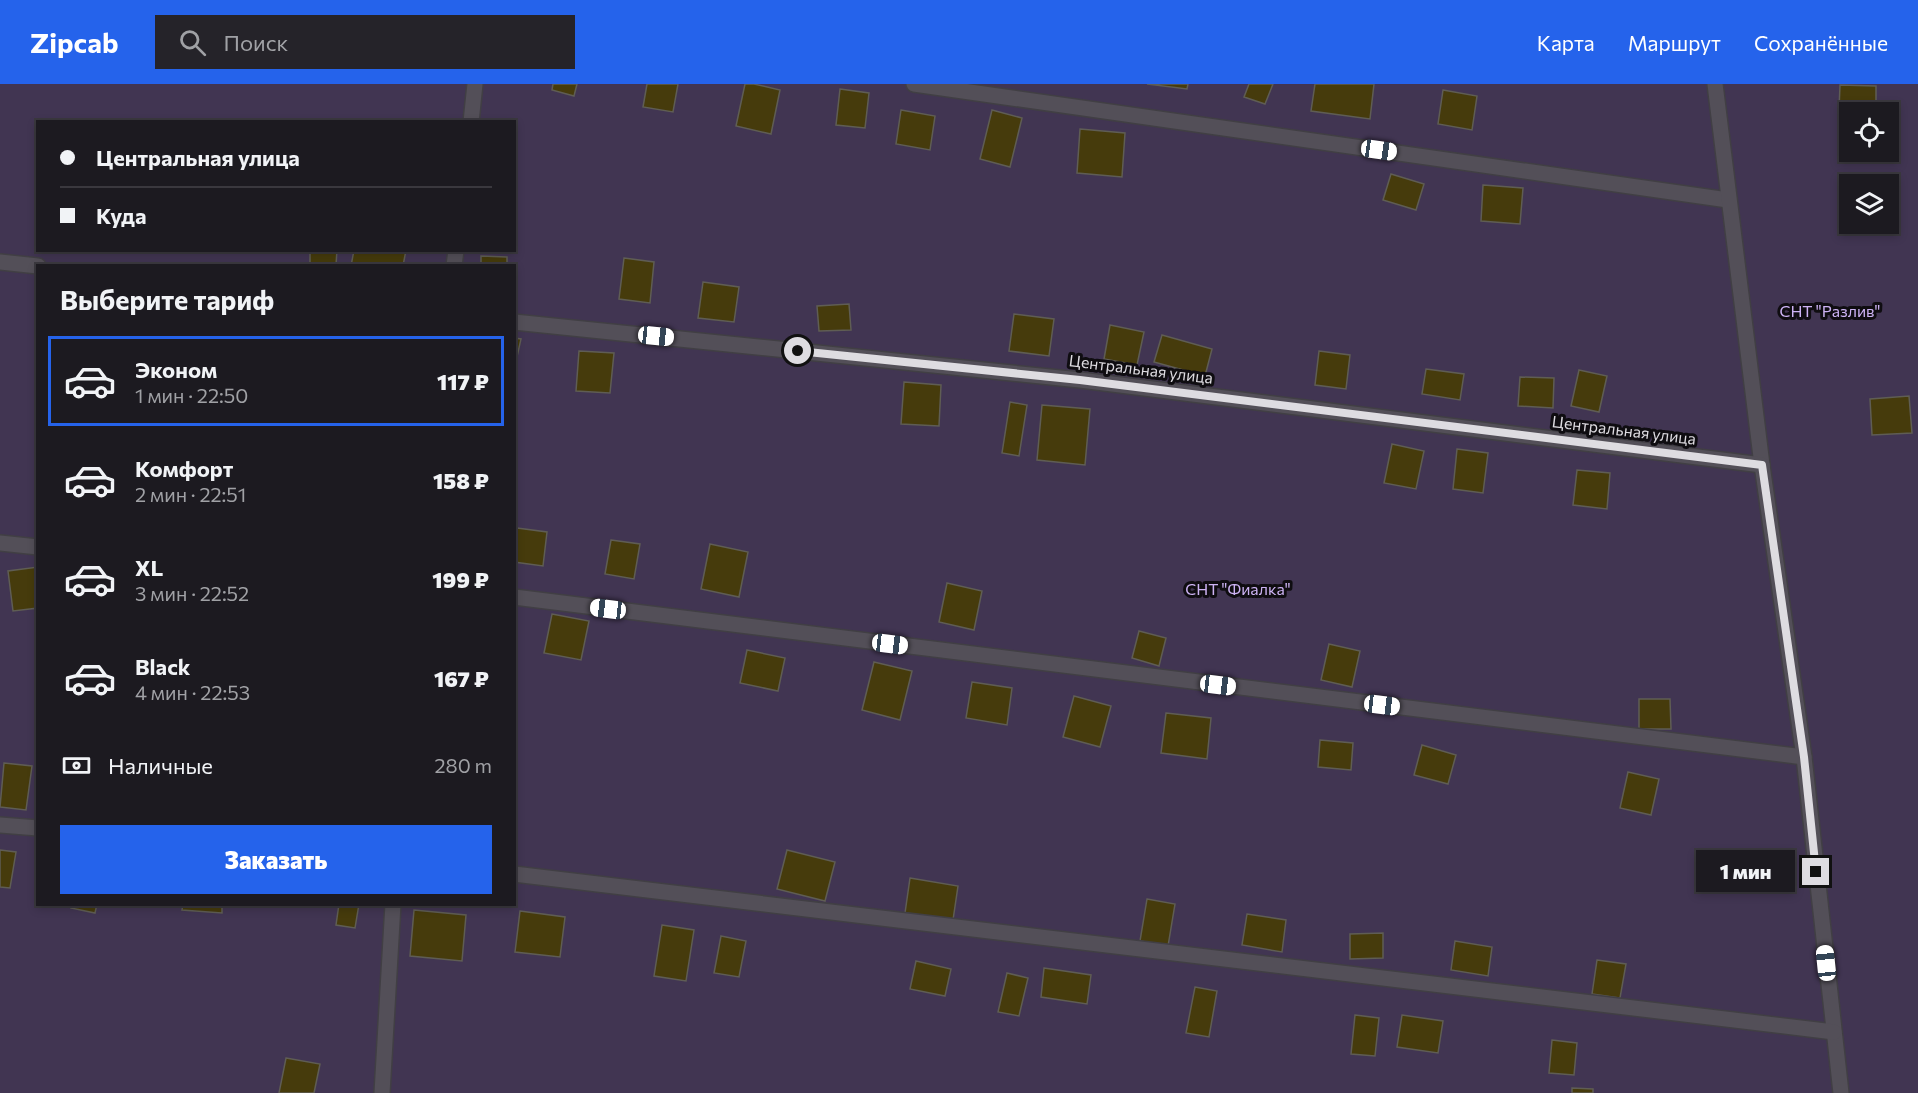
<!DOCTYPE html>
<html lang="ru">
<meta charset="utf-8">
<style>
body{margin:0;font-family:Commissioner,sans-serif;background:#252329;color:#f1f3f6;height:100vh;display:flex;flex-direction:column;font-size:22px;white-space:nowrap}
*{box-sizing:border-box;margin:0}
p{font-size:20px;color:#a0a1a5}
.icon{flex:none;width:33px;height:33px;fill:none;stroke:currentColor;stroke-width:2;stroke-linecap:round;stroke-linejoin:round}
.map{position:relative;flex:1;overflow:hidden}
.drawer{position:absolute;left:36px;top:180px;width:480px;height:642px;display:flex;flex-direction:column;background:#1c1a20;border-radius:0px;box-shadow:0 3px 9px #0003,0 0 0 2px #3a383e}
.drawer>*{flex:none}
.guide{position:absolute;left:36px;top:36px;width:480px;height:132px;border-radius:0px;box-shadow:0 3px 9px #0003,0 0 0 2px #3a383e;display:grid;align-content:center;height:132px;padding:0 24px;background:#1c1a20}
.tools{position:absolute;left:1839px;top:18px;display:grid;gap:12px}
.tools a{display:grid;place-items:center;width:60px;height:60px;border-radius:0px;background:#1c1a20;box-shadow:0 3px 9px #0003,0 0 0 2px #3a383e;font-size:30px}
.end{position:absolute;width:27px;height:27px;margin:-14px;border:8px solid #dedce1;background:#111;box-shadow:0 0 0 3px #111}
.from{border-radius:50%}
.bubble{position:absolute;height:42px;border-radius:0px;background:#1c1a20;box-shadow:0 3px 9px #0003,0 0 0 2px #3a383e;font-size:20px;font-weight:800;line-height:42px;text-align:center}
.car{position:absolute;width:18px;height:36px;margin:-18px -9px;border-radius:8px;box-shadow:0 0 4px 2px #0007;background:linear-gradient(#fff 24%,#345 0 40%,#fff 0 76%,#345 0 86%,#fff 0)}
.guide b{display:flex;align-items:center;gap:21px;height:57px;font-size:22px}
.guide b+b{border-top:2px solid #3a383e}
.guide i{width:15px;height:15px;background:#f1f3f6}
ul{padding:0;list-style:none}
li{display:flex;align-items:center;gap:18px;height:90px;margin:0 12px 9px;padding:0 12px;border:3px solid transparent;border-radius:0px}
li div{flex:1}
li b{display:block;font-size:22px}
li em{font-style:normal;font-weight:800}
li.selected{border-color:#2563eb}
li>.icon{width:54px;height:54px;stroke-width:1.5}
h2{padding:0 24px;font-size:27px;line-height:72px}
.pay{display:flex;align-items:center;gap:15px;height:66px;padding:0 24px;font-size:22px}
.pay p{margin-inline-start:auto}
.cta{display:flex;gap:12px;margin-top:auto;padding:12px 24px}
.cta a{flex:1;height:69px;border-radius:0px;background:#2563eb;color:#fff;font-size:24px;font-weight:800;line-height:69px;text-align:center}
header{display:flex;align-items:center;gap:36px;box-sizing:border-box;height:84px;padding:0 30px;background:#2563eb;color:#fff}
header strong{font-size:28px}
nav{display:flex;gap:33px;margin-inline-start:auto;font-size:21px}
.search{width:420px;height:54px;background:#252329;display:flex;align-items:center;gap:15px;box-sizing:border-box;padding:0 21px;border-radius:0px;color:#a0a1a5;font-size:22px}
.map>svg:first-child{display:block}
.green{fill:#413552;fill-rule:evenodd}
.building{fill:#463b0c;stroke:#5f5d54;stroke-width:1.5}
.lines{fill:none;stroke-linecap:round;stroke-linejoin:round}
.minor-casing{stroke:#413f44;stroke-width:18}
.minor{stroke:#534f58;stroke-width:15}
.route{stroke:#dedce1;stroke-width:8}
.labels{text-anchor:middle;stroke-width:6;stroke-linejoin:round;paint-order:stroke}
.park-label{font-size:16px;fill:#cdb3f4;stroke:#0f0d11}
.street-label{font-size:16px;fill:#dedce1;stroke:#0f0d11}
</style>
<header>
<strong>Zipcab</strong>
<div class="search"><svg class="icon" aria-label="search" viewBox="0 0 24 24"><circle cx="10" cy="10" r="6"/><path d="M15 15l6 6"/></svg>Поиск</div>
<nav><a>Карта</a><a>Маршрут</a><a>Сохранённые</a></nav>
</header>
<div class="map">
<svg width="1918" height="1009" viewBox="0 0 1918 1009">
<rect width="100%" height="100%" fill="#26232b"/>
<path class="green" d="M 0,0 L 1918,0 L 1918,1009 L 0,1009 ZM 1850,28 L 1888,28 L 1888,68 L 1850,68 ZM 38,38 L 514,38 L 514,166 L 38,166 ZM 1850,100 L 1888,100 L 1888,140 L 1850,140 ZM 38,182 L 514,182 L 514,820 L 38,820 Z"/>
<g class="building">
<polygon points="553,0 577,0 574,12 552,6"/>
<polygon points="647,0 678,0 673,28 643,23"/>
<polygon points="745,0 754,0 780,6 771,50 736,42"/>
<polygon points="1147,0 1188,0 1187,5"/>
<polygon points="1249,0 1273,0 1265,20 1244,13"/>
<polygon points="1315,0 1374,0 1370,35 1311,27"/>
<polygon points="1840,1 1876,2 1876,27 1839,26"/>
<polygon points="840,5 869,9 865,44 836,41"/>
<polygon points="1443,6 1477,12 1472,46 1438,40"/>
<polygon points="901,26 935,32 930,66 896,60"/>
<polygon points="992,26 1022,34 1010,83 980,75"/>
<polygon points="1080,45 1125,49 1122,93 1077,89"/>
<polygon points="1391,90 1424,100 1416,126 1383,116"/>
<polygon points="1483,101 1523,104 1520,140 1481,137"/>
<polygon points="310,166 337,166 336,181 310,180"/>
<polygon points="354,166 406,166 403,182 351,182"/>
<polygon points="481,172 507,173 507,182 481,182"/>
<polygon points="624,174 654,178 650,219 619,215"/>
<polygon points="703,198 739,203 734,238 698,234"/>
<polygon points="849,220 851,246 819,247 817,222"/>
<polygon points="1014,230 1054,235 1049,272 1009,267"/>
<polygon points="1110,241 1144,248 1137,281 1104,275"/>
<polygon points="1162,251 1212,265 1205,292 1154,278"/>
<polygon points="514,254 521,255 514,286"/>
<polygon points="579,267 614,269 610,309 576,307"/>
<polygon points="1319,267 1350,271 1346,305 1315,301"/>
<polygon points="1426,285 1464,290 1460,316 1422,310"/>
<polygon points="1579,286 1607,292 1599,328 1571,322"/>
<polygon points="1520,293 1554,294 1553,324 1518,322"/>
<polygon points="904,298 941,301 939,342 901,340"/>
<polygon points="1909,312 1912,349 1872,351 1870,315"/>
<polygon points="1010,318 1027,321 1019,372 1002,369"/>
<polygon points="1042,321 1090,325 1085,381 1037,376"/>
<polygon points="1392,360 1424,367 1416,405 1384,399"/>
<polygon points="1457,365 1488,369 1483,409 1453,405"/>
<polygon points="1577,386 1610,389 1607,425 1573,421"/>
<polygon points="517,444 547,448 543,482 514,478"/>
<polygon points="611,456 640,460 634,495 605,490"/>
<polygon points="710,460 748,468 739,513 701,505"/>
<polygon points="38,483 38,524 13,527 8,487"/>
<polygon points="947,499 982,507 974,546 939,538"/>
<polygon points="552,530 589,537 581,576 544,569"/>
<polygon points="1139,547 1166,554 1159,582 1132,574"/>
<polygon points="1329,560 1360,567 1352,603 1321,596"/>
<polygon points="747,566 785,574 778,607 740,599"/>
<polygon points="874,578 912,587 900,636 862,626"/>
<polygon points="972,598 1012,604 1007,641 966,634"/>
<polygon points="1074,612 1111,622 1100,663 1063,653"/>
<polygon points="1639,615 1670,615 1671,645 1639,645"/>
<polygon points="1166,629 1211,634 1207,675 1161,669"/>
<polygon points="1320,656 1353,659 1351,686 1318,683"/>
<polygon points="1422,661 1456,671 1448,700 1414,691"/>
<polygon points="4,679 32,682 26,726 0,723"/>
<polygon points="1628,688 1659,695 1651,731 1620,724"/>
<polygon points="0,766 16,768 10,804 0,803"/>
<polygon points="787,766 835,778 825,817 777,805"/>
<polygon points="910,794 958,802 953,836 905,829"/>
<polygon points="1147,815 1175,820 1168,862 1140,857"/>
<polygon points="72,820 97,820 95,829 71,824"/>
<polygon points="183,820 222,820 222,829 182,826"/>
<polygon points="339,820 359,820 355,844 336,841"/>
<polygon points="414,826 466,831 462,877 410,872"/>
<polygon points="520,827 565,833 560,873 515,868"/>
<polygon points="1247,830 1286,836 1282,868 1242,861"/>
<polygon points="662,841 694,846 686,897 654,892"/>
<polygon points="1383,849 1383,874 1350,875 1350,850"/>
<polygon points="721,852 746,857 739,893 714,889"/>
<polygon points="1455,857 1492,863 1488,892 1451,886"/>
<polygon points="1597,876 1626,880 1620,914 1592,910"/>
<polygon points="916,877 951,885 945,912 910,905"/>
<polygon points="1044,884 1091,891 1087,920 1041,913"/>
<polygon points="1007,889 1028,894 1019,932 998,928"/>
<polygon points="1195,903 1217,907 1209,953 1186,949"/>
<polygon points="1355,931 1379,934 1375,972 1351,970"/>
<polygon points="1402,931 1443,937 1438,969 1397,963"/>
<polygon points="1552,956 1577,959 1574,991 1549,989"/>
<polygon points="286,974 320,980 314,1009 279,1009"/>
<polygon points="1572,1004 1593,1005 1593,1009 1572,1009"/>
</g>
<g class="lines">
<defs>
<g id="minor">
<polyline points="914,0 1728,116"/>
<polyline points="1715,0 1762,381 1804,673 1841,1009"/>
<polyline points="471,38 475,0"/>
<polyline points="0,178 38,182"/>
<polyline points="454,182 456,166"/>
<polyline points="514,238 1080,296 1762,381"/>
<polyline points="0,459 38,463"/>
<polyline points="514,513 1804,673"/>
<polyline points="0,741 38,744"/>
<polyline points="514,790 1834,948"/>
<polyline points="382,1009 393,820"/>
</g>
</defs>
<use href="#minor" class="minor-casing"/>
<use href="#minor" class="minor"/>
</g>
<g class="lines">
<polyline class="route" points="798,267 1080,296 1762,381 1804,673 1816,788"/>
</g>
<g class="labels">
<g class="park-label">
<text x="1830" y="233">СНТ "Разлив"</text>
<text x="1238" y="511">СНТ "Фиалка"</text>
</g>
<g class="street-label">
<text transform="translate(1141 285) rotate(7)" y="6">Центральная улица</text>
<text transform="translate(1624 346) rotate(7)" y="6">Центральная улица</text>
</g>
</g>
</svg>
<div class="tools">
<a><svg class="icon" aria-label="locate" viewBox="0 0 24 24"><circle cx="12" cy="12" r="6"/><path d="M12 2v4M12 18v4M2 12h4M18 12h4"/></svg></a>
<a><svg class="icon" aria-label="layers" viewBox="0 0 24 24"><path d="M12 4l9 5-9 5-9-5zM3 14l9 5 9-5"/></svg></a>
</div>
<i class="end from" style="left:798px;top:267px"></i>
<i class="end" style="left:1816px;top:788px"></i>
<div class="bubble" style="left:1696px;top:766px;width:99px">1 мин</div>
<i class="car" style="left:1379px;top:66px;rotate:98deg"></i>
<i class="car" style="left:656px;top:252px;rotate:96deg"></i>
<i class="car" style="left:608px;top:525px;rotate:277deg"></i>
<i class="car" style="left:890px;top:560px;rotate:97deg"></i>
<i class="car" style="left:1218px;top:601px;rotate:97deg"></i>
<i class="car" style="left:1382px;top:621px;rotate:97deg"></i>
<i class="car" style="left:1826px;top:879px;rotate:354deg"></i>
<div class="guide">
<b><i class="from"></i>Центральная улица</b>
<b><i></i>Куда</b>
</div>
<section class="drawer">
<h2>Выберите тариф</h2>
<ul>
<li class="selected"><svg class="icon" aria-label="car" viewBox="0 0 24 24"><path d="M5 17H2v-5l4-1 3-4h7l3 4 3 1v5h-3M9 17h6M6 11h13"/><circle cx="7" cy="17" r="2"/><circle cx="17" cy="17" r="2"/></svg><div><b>Эконом</b><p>1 мин · 22:50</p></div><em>117 ₽</em></li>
<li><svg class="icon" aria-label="car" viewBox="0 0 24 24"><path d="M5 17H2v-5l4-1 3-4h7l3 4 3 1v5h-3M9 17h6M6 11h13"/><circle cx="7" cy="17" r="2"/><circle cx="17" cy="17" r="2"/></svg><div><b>Комфорт</b><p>2 мин · 22:51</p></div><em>158 ₽</em></li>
<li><svg class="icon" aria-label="car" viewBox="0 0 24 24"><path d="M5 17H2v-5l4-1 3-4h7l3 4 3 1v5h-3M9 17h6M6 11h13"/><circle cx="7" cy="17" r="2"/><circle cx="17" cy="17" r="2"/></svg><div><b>XL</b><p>3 мин · 22:52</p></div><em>199 ₽</em></li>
<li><svg class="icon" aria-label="car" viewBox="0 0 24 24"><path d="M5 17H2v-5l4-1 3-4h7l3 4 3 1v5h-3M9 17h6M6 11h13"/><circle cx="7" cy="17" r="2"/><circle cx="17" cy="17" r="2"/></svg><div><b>Black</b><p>4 мин · 22:53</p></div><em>167 ₽</em></li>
</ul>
<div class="pay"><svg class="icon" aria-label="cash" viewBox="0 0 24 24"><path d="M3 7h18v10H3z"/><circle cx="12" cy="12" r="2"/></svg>Наличные<p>280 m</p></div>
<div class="cta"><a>Заказать</a></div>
</section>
</div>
